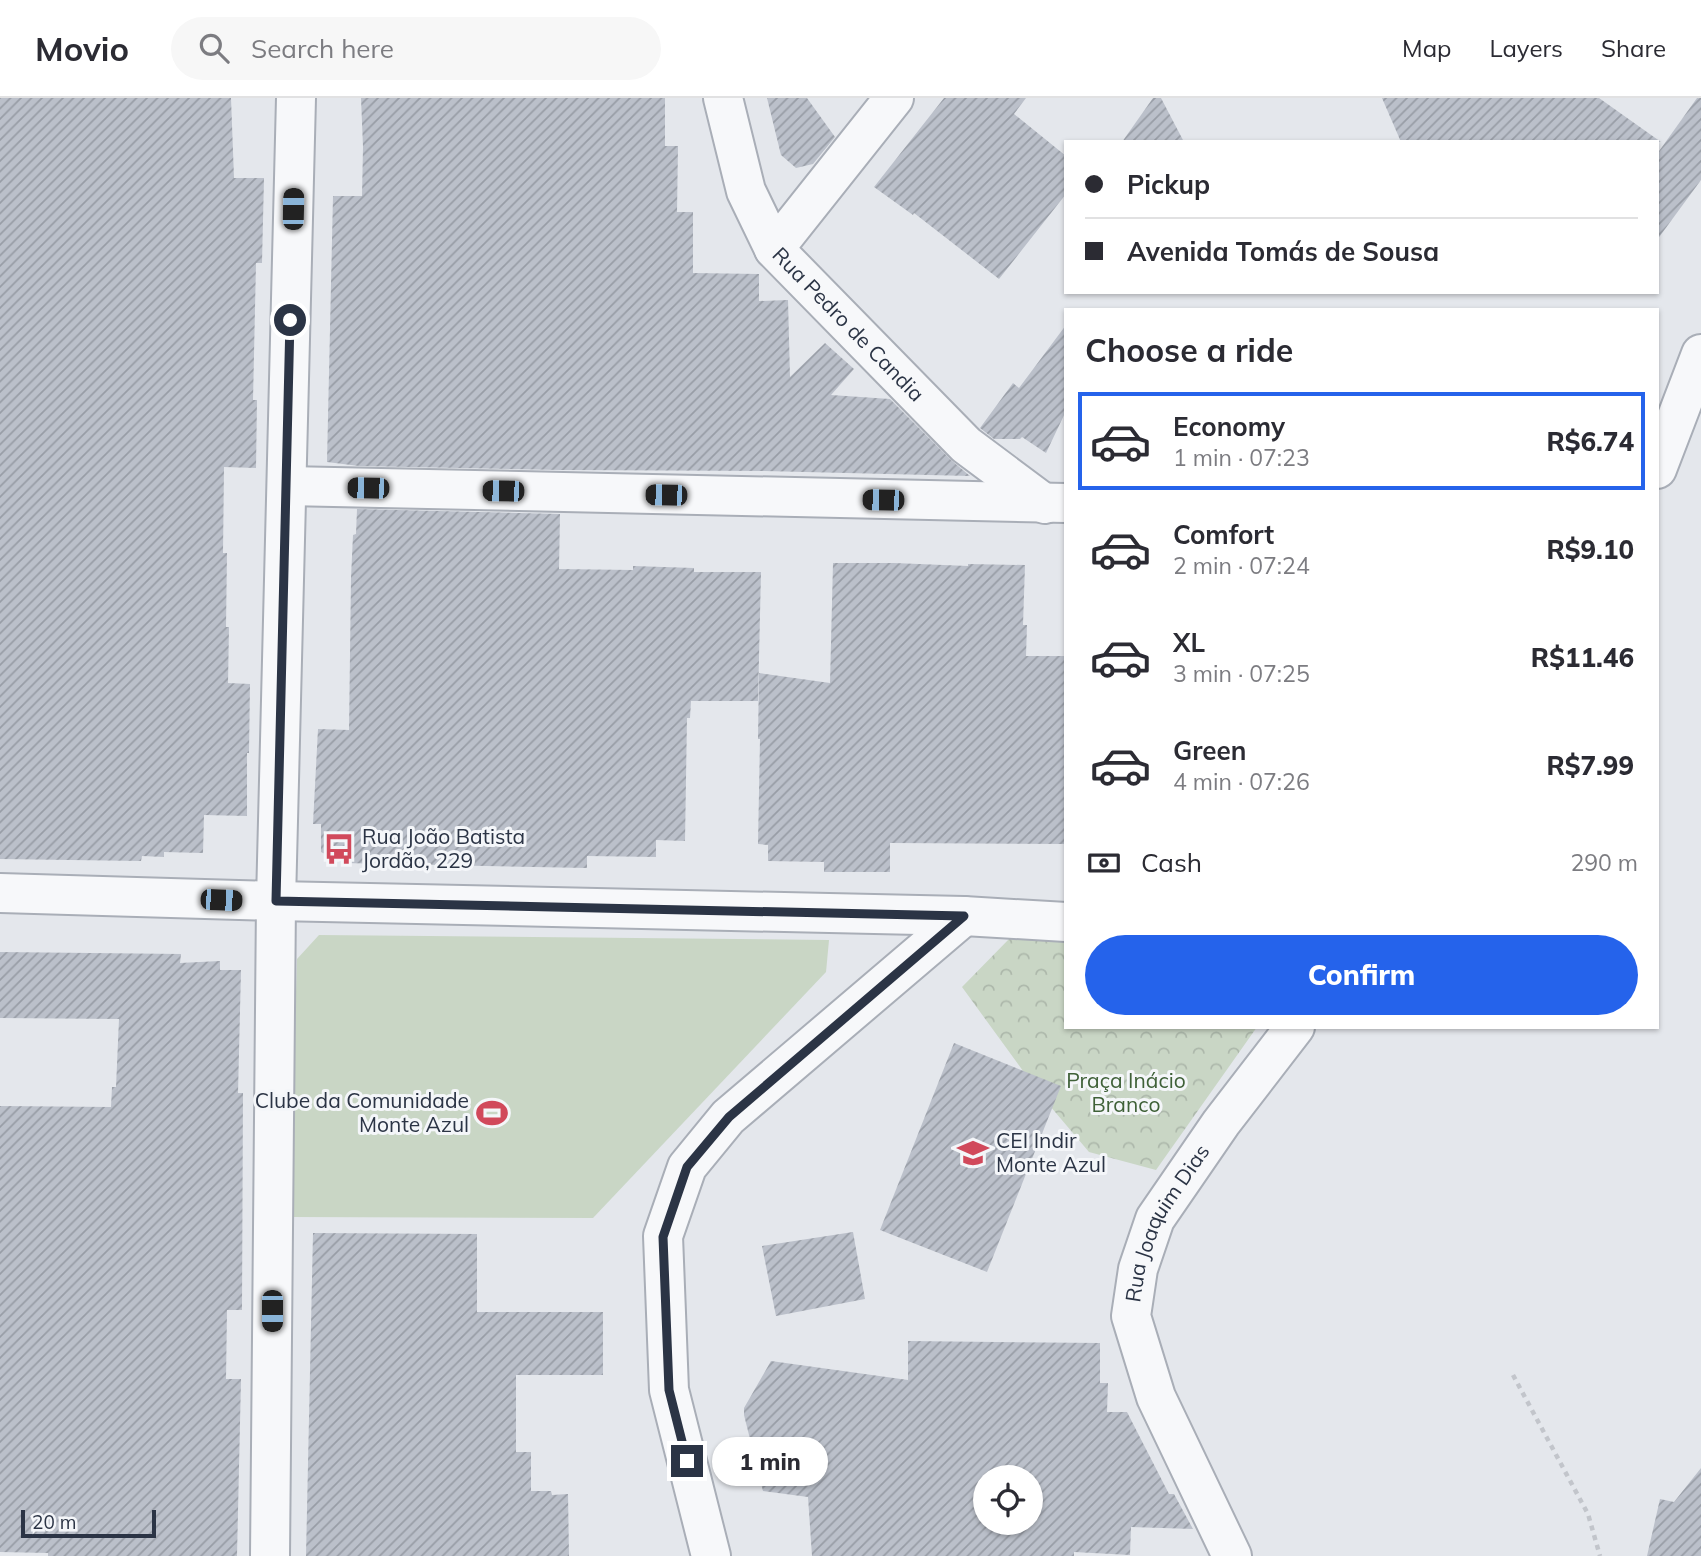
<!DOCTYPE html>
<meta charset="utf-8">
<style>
body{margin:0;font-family:Mulish,sans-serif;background:#f7f7f7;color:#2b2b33;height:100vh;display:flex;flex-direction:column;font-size:26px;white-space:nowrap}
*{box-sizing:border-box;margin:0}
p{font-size:23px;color:#7c7c81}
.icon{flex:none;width:38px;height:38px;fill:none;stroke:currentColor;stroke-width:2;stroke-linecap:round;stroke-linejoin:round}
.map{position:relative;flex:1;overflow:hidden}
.side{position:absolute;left:1064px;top:210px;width:595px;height:721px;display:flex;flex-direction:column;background:#fff;border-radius:0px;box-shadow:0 2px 5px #0004}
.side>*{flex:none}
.banner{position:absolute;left:1064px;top:42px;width:595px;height:154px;border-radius:0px;box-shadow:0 2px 5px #0004;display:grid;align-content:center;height:154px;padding:0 21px;background:#fff}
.tools{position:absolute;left:973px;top:1367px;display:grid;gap:14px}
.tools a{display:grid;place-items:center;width:70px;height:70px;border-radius:50%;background:#fff;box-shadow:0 2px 5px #0004;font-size:35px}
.scale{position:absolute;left:21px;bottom:18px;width:135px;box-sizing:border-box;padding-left:7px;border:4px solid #2b3445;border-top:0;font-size:19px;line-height:24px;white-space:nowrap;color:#2b3445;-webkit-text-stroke:5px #f4f6f9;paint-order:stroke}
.end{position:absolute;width:32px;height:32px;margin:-16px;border:9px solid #2b3445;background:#fff;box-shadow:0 0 0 4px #fff}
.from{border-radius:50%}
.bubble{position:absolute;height:49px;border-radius:24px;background:#fff;box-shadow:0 2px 5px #0004;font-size:23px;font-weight:800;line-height:49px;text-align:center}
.car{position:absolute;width:21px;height:42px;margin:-21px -10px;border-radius:9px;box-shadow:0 0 5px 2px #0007;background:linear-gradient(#222 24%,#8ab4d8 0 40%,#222 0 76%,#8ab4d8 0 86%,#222 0)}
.banner b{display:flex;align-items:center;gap:24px;height:66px;font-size:26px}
.banner b+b{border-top:2px solid #e1e1e2}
.banner i{width:18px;height:18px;background:#2b2b33}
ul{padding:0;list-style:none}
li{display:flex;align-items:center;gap:21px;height:98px;margin:0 14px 10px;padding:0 7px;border:4px solid transparent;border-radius:0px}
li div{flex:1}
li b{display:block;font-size:26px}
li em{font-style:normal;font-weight:800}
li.current{border-color:#2563eb}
li>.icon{width:63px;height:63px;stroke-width:1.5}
h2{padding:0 21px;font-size:32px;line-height:84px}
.pay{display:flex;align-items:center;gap:18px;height:77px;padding:0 21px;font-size:26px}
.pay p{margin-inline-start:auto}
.cta{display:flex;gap:14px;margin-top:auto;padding:14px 21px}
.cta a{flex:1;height:80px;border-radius:42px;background:#2563eb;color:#fff;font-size:28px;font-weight:800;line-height:80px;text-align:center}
header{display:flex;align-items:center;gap:42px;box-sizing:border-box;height:98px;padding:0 35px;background:#fff;border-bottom:2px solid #e1e1e2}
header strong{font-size:33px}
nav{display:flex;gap:38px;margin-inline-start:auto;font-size:24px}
.search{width:490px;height:63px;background:#f7f7f7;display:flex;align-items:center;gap:18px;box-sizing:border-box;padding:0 24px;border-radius:38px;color:#7c7c81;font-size:26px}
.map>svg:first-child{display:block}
.green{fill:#c9d6c5}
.forest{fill:url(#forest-crowns)}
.building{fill:url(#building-hatch);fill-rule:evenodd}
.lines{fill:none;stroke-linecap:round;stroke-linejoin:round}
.minor-casing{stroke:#a9aeb7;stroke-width:42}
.path{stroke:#c2c5cb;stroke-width:4.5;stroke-dasharray:5 5;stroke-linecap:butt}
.minor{stroke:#f7f8fa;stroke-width:38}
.route{stroke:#2b3445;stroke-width:9}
.labels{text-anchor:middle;stroke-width:6;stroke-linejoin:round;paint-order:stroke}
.street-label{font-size:21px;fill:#2b3445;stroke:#f4f6f9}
.poi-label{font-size:21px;fill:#2b3445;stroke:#f4f6f9;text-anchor:start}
.park-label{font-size:21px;fill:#3f6138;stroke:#f4f6f9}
</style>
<header>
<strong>Movio</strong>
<div class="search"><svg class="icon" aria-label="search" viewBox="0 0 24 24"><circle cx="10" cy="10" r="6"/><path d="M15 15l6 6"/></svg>Search here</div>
<nav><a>Map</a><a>Layers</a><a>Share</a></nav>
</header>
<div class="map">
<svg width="1701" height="1458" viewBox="0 0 1701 1458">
<defs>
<pattern id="forest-crowns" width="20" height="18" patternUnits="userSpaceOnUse" patternTransform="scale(1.75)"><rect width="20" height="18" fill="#c9d6c5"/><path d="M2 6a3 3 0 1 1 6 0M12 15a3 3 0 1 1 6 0" fill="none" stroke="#adb8ab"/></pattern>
<pattern id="building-hatch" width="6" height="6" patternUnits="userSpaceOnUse" patternTransform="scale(1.75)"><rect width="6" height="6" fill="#bbc0ca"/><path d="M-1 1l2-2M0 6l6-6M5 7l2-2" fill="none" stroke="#989da6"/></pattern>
</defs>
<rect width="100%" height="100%" fill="#e4e7ec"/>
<polygon class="green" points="319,837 829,842 826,874 593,1120 289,1119 297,861"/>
<polygon class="forest" points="1010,840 1066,842 1066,929 1257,929 1156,1072 1089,1054 1039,995 962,889"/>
<g class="building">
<polygon points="0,0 231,0 234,80 264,80 262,165 256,165 253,302 257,302 256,370 224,369 223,455 227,455 226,529 229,529 228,585 250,586 249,655 247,655 247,718 204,717 203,755 164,754 164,759 142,758 141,763 0,761"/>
<polygon points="361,0 665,0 665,48 678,48 677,114 693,114 693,175 759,176 759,203 788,202 790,279 825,245 854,271 831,297 890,301 951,362 970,378 764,373 561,372 359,368 327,364 333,98 362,98 363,49"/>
<polygon points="767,0 807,0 835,39 813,66 796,70 781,57"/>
<polygon points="944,0 1026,0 1014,16 1066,58 1066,96 999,181 914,115 913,117 874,89"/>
<polygon points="1153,0 1161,0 1184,44 1122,44"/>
<polygon points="1382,0 1599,0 1661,44 1401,44"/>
<polygon points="1697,0 1701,0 1701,82 1657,142 1657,56"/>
<polygon points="1066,227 1066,313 1046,355 1022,339 1020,341 994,341 980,330 1013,285 1019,290"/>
<polygon points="357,411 560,416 559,471 633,472 633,468 694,470 694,474 761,474 758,603 691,603 690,620 687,620 685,743 656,742 656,759 587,758 587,770 343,765 321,754 321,726 313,726 318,631 349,632 351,480 353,437 356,436"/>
<polygon points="833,465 894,465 968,468 968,466 1025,467 1023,527 1027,527 1026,558 1066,558 1066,746 890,745 890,774 824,774 824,764 768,763 768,747 758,746 760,641 758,641 759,575 830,585"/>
<polygon points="0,854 181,856 180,865 220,863 220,872 241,872 238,995 243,995 242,1212 227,1212 226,1281 241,1281 237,1458 48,1458 48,1455 0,1454 0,1008 111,1009 112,989 116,989 119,921 0,920"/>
<polygon points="954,945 1061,988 987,1174 880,1132"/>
<polygon points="853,1134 865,1201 776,1218 762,1148"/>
<polygon points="313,1135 477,1136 477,1214 603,1214 603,1277 516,1277 516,1354 531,1354 531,1393 551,1393 552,1397 568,1396 569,1458 306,1458"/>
<path d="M 908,1243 L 1100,1245 L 1100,1285 L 1108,1285 L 1107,1314 L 1127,1314 L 1169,1396 L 1174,1396 L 1193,1431 L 1131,1429 L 1130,1457 L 1074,1454 L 1074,1458 L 812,1458 L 808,1399 L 763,1393 L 744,1317 L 744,1310 L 771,1263 L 908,1282 ZM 985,1379 L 1031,1379 L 1031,1424 L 985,1424 Z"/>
<polygon points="1701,1370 1701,1458 1647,1458 1660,1401 1674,1404"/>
</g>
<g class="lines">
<defs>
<g id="minor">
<path id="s1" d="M 723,0 L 746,93 L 774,151 L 966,347 L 1045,406"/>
<polyline points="774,151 894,0"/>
<polyline points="1657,371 1701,256"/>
<polyline points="287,388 1066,405"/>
<polyline points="0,795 276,803 964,818 1066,824"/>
<polyline points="270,1458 276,803 296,0"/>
<polyline points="711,1458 669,1292 663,1138 687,1069 728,1019 964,818"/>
<path id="s2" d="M 1232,1458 L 1156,1299 L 1131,1218 L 1138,1171 L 1155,1121 L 1221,1025 L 1295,929"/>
</g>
</defs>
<use href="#minor" class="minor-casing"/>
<polyline class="path" points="1513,1277 1588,1416 1600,1458"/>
<use href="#minor" class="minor"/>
</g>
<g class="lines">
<polyline class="route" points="290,222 276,803 964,818 729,1019 687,1069 663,1139 669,1292 687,1363"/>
</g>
<defs>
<symbol id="bus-bare" viewBox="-9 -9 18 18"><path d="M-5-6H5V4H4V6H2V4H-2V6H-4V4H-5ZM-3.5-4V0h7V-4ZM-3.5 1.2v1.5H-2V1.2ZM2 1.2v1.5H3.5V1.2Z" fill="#d1495b" stroke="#f4f6f9" stroke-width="2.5" paint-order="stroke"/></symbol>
<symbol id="stadium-bare" viewBox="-9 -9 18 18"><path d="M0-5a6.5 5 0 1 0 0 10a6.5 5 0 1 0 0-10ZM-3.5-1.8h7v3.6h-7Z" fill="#d1495b" stroke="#f4f6f9" stroke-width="2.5" paint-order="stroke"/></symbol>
<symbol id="school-bare" viewBox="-9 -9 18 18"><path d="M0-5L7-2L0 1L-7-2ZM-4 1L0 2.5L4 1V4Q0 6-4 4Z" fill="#d1495b" stroke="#f4f6f9" stroke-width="2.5" paint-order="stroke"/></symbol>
</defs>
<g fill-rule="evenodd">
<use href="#bus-bare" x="317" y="729" width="44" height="44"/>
<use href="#stadium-bare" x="470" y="993" width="44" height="44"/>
<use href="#school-bare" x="951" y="1033" width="44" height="44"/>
</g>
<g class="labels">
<g class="street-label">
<text dy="7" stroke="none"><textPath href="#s1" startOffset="266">Rua Pedro de Candia</textPath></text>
<text dy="7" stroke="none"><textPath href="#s2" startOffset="362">Rua Joaquim Dias</textPath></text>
</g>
<g class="poi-label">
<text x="362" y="746">Rua João Batista<tspan x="362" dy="24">Jordão, 229</tspan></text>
<text x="469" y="1010" text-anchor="end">Clube da Comunidade<tspan x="469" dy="24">Monte Azul</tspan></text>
<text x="996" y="1050">CEI Indir<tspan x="996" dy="24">Monte Azul</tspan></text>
</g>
<g class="park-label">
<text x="1126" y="990">Praça Inácio<tspan x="1126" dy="24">Branco</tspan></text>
</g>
</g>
</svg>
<div class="tools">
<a><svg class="icon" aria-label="locate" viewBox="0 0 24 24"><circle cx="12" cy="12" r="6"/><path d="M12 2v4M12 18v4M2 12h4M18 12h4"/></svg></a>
</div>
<div class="scale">20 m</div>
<i class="end from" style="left:290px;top:222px"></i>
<i class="end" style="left:687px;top:1363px"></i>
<div class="bubble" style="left:712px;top:1339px;width:116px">1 min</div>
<i class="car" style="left:293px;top:111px;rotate:1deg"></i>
<i class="car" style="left:368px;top:390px;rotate:271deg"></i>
<i class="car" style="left:503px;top:393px;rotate:271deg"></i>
<i class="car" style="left:666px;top:397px;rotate:271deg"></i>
<i class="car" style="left:883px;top:402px;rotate:271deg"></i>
<i class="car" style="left:221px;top:802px;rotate:92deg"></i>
<i class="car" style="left:272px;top:1213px;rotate:180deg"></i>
<div class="banner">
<b><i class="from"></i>Pickup</b>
<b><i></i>Avenida Tomás de Sousa</b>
</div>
<section class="side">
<h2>Choose a ride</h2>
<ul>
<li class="current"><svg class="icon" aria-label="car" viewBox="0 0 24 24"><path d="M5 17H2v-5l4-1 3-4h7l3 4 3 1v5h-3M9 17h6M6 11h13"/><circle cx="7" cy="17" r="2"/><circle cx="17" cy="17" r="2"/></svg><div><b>Economy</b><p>1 min · 07:23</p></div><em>R$6.74</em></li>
<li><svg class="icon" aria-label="car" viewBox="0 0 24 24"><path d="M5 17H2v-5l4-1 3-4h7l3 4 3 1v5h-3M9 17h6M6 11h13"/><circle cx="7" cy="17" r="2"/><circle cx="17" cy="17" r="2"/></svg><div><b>Comfort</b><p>2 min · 07:24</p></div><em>R$9.10</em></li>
<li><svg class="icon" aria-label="car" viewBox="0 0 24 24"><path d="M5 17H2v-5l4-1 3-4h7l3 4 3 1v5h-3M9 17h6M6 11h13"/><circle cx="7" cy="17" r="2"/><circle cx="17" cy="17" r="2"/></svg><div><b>XL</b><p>3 min · 07:25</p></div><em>R$11.46</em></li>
<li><svg class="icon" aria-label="car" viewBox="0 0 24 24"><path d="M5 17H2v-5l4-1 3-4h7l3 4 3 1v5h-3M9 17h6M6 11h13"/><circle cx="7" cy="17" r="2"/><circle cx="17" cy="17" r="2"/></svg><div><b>Green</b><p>4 min · 07:26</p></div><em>R$7.99</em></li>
</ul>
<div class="pay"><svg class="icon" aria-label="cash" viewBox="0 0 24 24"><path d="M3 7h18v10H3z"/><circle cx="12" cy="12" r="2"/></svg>Cash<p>290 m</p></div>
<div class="cta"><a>Confirm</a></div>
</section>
</div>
